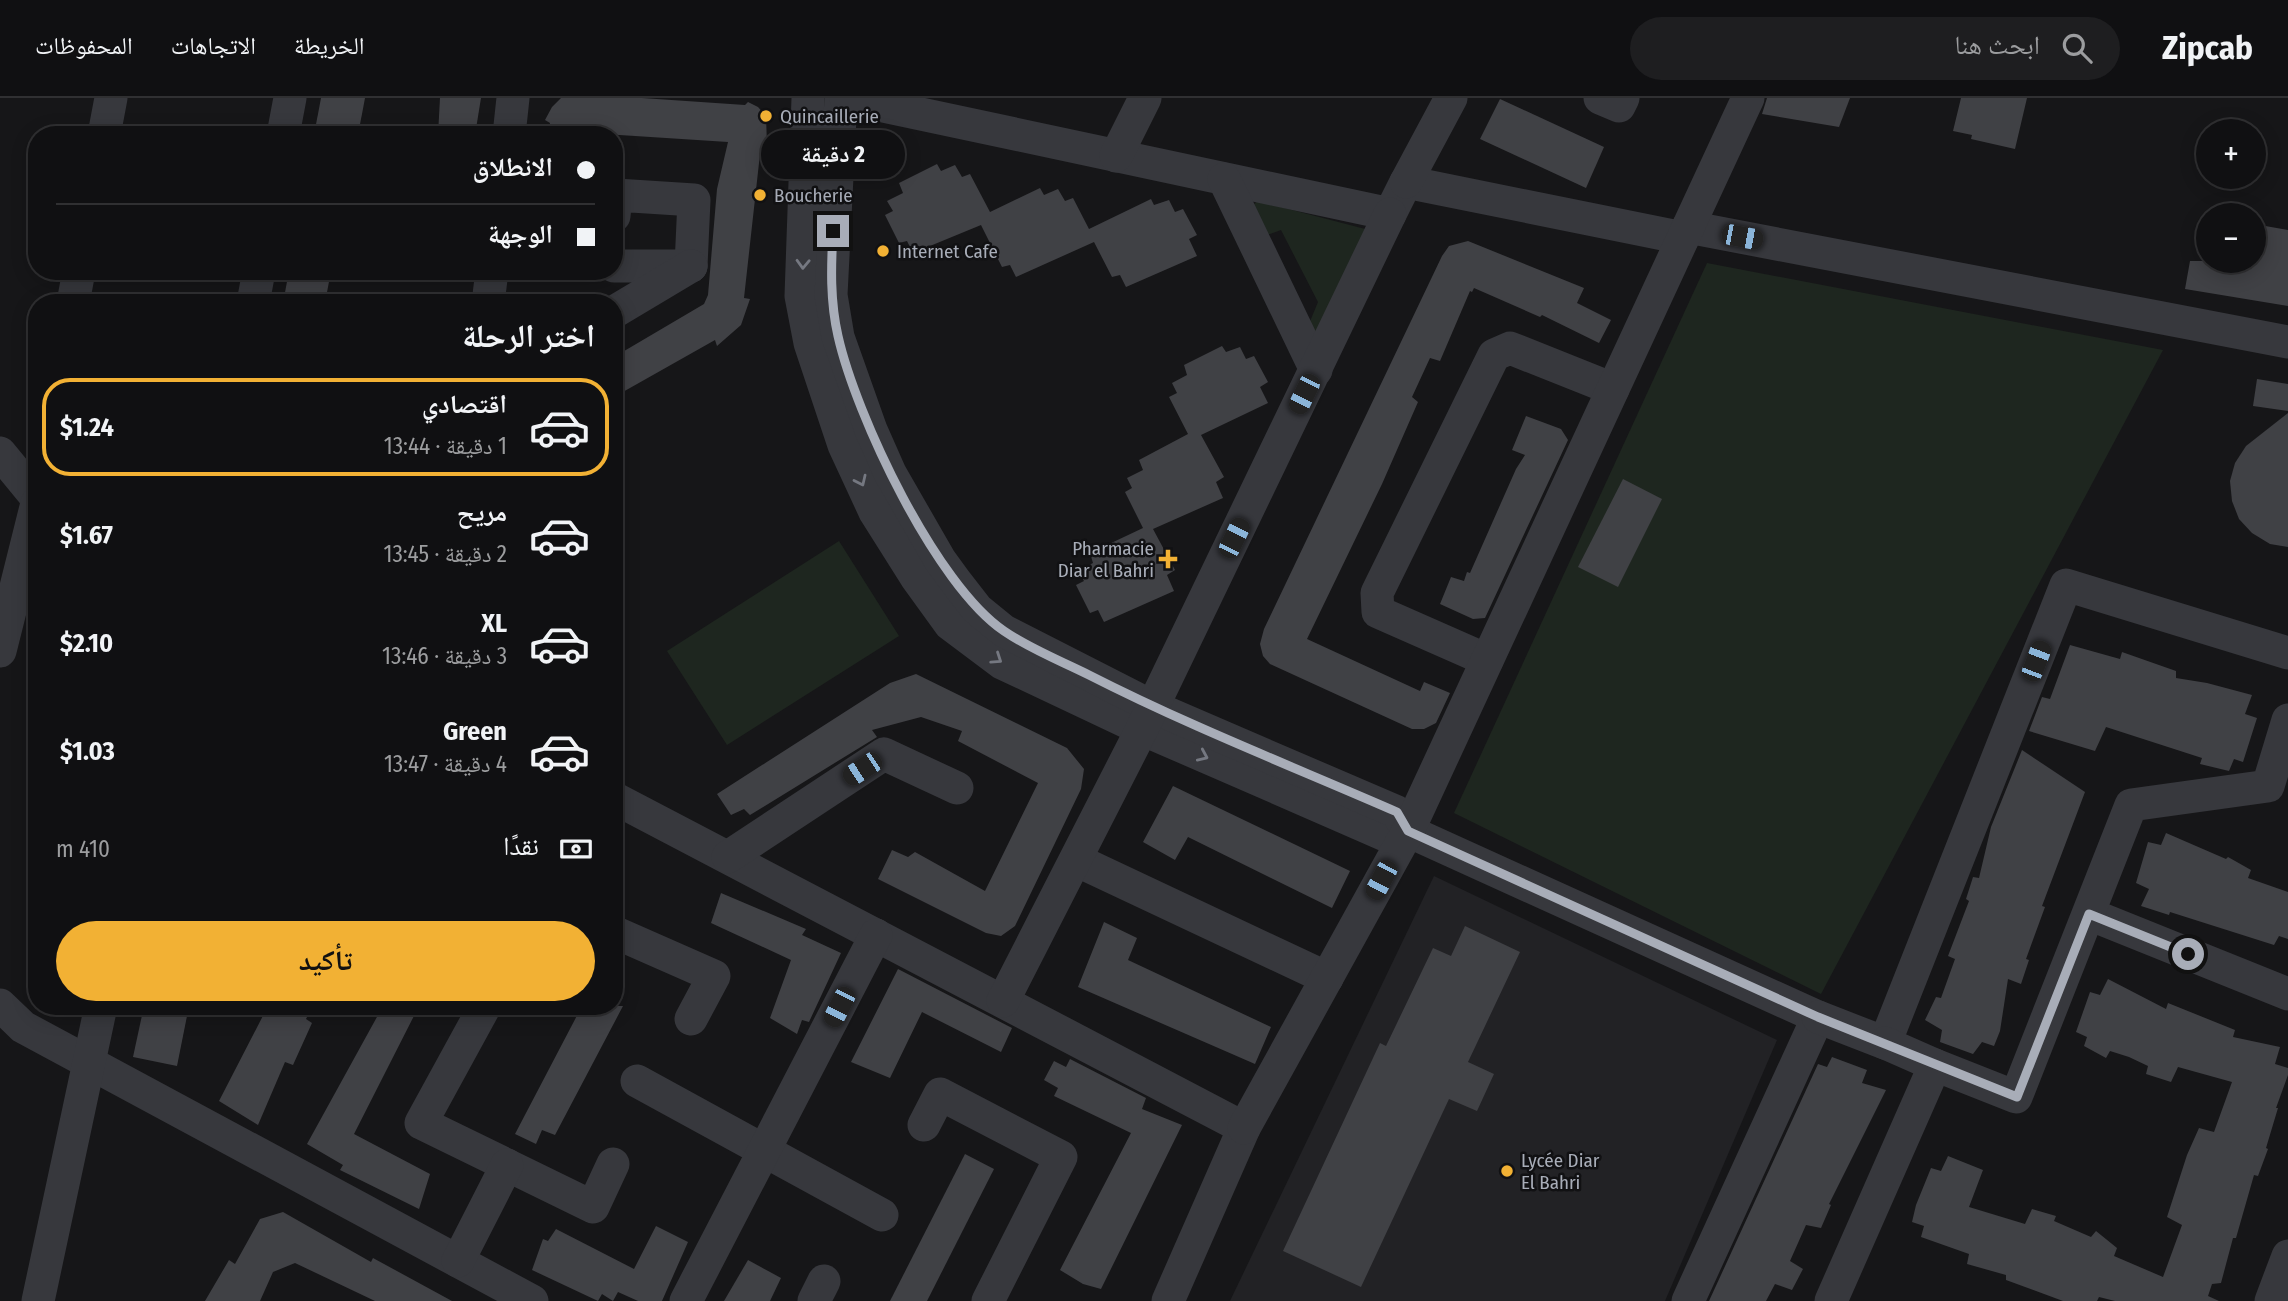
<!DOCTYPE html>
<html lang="ar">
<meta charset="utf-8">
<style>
body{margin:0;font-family:"Fira Sans Condensed","Noto Naskh Arabic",sans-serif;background:#1e1e20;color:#f1f3f6;direction:rtl;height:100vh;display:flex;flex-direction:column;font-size:26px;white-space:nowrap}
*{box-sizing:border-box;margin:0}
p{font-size:23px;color:#9c9d9f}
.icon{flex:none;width:38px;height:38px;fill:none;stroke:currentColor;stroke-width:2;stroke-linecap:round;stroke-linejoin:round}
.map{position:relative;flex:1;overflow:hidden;direction:ltr}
.drawer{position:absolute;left:28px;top:196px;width:595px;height:721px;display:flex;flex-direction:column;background:#101012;border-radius:28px;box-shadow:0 4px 18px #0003,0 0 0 2px #303032;direction:rtl}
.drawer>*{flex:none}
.top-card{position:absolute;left:28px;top:28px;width:595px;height:154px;border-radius:28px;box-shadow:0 4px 18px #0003,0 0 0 2px #303032;direction:rtl;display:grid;align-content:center;height:154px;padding:0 28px;background:#101012}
.buttons{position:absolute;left:2196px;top:21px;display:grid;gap:14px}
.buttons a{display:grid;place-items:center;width:70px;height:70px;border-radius:50%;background:#101012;box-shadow:0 4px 18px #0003,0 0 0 2px #303032;font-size:35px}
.end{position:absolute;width:32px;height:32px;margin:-16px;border:9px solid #a8adb8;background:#111;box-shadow:0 0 0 4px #111}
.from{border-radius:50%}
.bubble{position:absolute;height:49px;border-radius:24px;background:#101012;box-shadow:0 4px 18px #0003,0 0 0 2px #303032;font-size:23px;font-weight:700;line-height:49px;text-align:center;direction:rtl}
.car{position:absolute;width:21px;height:42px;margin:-21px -10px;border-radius:9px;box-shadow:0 0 5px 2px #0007;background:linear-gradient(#222 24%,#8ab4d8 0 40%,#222 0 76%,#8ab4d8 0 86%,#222 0)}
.top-card b{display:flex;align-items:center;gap:24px;height:66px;font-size:26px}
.top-card b+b{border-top:2px solid #303032}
.top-card i{width:18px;height:18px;background:#f1f3f6}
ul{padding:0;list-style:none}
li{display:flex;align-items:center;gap:21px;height:98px;margin:0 14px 10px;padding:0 14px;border:4px solid transparent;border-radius:28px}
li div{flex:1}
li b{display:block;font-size:26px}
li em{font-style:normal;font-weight:700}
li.active{border-color:#f2b134}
li>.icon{width:63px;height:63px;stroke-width:1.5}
h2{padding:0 28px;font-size:32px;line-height:84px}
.pay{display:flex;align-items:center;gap:18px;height:77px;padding:0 28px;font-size:26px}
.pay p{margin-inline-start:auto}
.button{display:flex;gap:14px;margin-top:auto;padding:14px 28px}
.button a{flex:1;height:80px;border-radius:42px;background:#f2b134;color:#111;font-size:28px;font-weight:700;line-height:80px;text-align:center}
header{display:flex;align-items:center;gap:42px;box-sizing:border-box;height:98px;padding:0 35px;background:#101012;border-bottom:2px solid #303032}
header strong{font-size:33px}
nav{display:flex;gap:38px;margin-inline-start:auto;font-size:24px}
.search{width:490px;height:63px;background:#1e1e20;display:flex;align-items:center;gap:18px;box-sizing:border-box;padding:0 24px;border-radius:38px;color:#9c9d9f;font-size:26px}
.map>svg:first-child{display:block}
.built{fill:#222225}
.garden{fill:#1e261f}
.building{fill:#404145}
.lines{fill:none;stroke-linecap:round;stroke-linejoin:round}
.street{stroke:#37383d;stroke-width:33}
.oneway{stroke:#757881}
.route{stroke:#a8adb8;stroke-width:9}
.poi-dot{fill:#f2b134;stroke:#111113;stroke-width:2.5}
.labels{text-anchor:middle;stroke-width:5;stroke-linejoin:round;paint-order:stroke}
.poi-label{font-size:19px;fill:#a8adb8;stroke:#111113;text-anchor:start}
</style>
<header>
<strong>Zipcab</strong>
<div class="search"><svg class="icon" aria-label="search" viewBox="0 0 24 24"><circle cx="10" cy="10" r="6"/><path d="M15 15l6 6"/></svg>ابحث هنا</div>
<nav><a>الخريطة</a><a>الاتجاهات</a><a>المحفوظات</a></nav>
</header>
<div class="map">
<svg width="2288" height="1203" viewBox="0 0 2288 1203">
<rect width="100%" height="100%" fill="#161618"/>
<polygon class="built" points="1434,778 1777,942 1665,1203 1230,1203"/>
<g class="garden">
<polygon points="1258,103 1369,132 1321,244 1306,233 1318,204 1281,132 1264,138 1249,110"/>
<polygon points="1707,165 2163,252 1821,896 1454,715"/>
<polygon points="839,443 899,538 727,647 667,553"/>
</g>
<g class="building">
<polygon points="321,0 365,0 358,37 314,37"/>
<polygon points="440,0 481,0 475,37 438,37"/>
<polygon points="561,0 642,0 745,7 748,4 758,9 766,18 767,47 761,47 744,200 750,201 741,227 717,248 715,242 614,299 614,259 704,206 708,197 717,91 728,44 604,36 548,37 550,25 545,22 552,9"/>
<polygon points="1767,0 1850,0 1839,29 1762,16"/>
<polygon points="1961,0 2027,0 2015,51 1971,41 1972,37 1953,33"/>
<polygon points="1500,1 1604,49 1586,90 1480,41"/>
<polygon points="937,66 941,73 955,67 962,79 970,76 990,114 1040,90 1044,97 1058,91 1065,103 1073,100 1089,131 1151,101 1154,107 1169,102 1175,114 1183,111 1197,137 1189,141 1197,158 1126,189 1120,177 1112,179 1094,144 1016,179 1010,167 1002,169 981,127 913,155 907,143 899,145 885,117 893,113 887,103 903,95 899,85"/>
<polygon points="2254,126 2288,132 2288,208 2185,191 2190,163 2254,163"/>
<polygon points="1468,143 1584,190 1577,205 1611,222 1599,245 1542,217 1540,219 1474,190 1472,194 1470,193 1440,263 1430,260 1412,299 1418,304 1382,386 1307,541 1420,593 1424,584 1450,595 1436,625 1424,631 1412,631 1270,566 1263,558 1260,546 1264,531 1442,158 1449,148"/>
<polygon points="289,173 331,173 325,205 283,205"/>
<polygon points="1222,248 1226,254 1240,249 1246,261 1254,258 1268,284 1260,289 1268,305 1201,337 1224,379 1216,384 1223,400 1153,431 1175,472 1167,477 1174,493 1104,524 1098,512 1090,515 1076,487 1084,483 1078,473 1093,465 1090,455 1143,430 1125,394 1132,390 1127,380 1143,372 1139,362 1188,336 1169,299 1177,295 1172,285 1187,277 1184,267"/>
<polygon points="2257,281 2288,286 2288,313 2253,308"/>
<polygon points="2288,315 2288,449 2270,446 2252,435 2239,421 2232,403 2230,383 2235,365 2246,348"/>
<polygon points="1526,318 1561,331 1568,342 1485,520 1473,521 1440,506 1451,479 1464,483 1467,474 1470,475 1516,371 1525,357 1512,352"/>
<polygon points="1623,381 1662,401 1618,489 1578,469"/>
<polygon points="2070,547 2120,561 2122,554 2176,573 2176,580 2207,585 2252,597 2245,616 2257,620 2243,664 2234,661 2229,673 2200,666 2202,660 2106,629 2095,653 2029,633 2042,599 2050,601"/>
<polygon points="916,576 1067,650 1084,671 1081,691 1015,828 1001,838 986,835 878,781 892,752 908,759 915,754 985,793 1038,685 958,643 962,633 921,619 872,632 877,639 750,717 744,711 731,717 717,696 890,585"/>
<polygon points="2022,652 2085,694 2042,808 2045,809 2026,861 2029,862 2021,886 2008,881 2000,933 1994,948 1982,944 1973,956 1940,944 1942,932 1925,922 1936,899 1941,900 1955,861 1948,858 1969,803 1966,801 1973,779 1979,780 1991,729"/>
<polygon points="1173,688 1350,773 1332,810 1188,739 1175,762 1143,744"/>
<polygon points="2166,735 2226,761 2228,759 2251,772 2248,780 2288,794 2288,841 2279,838 2274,847 2170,814 2169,817 2141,808 2149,791 2136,785 2148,744 2161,747"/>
<polygon points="721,795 806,831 802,837 841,855 809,924 802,922 797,936 770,920 791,862 711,825"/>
<polygon points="1104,824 1137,840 1128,862 1271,929 1255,966 1078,889"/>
<polygon points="1465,828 1520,854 1468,964 1494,976 1477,1013 1449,1001 1361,1189 1283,1153 1380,945 1386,948 1433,850 1451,858"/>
<polygon points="898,871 1012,930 1001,954 922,914 890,980 851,964"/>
<polygon points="2108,881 2166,911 2168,905 2235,932 2233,939 2280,949 2275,966 2288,970 2288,977 2276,1010 2278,1010 2266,1050 2268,1051 2258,1078 2254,1077 2236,1140 2233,1140 2221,1185 2212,1186 2208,1198 2219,1203 2115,1203 2099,1199 2097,1203 2063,1203 2006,1182 2006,1177 1967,1166 1969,1156 1921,1139 1924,1128 1912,1124 1916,1107 1931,1070 1941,1073 1948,1058 1983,1072 1969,1109 2025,1126 2032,1111 2056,1118 2054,1123 2091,1139 2096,1133 2117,1150 2114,1158 2163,1179 2182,1127 2167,1119 2187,1057 2199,1030 2214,1034 2232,984 2178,969 2171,984 2146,976 2148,968 2129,959 2110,953 2106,960 2084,948 2087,939 2076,934 2090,894 2100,897"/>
<polygon points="144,908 189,908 177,968 133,959"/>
<polygon points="268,908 313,908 306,921 312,925 293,967 285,964 258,1027 219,1003"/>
<polygon points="383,908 419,908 354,1036 430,1076 419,1111 340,1072 343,1067 307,1046"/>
<polygon points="582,908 623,908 555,1037 542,1032 536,1046 515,1036"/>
<polygon points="1832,959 1867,972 1862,985 1886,992 1829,1106 1831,1107 1821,1130 1806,1127 1790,1163 1803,1171 1792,1192 1775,1186 1766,1203 1709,1203 1818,966 1827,969"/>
<polygon points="1070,961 1146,1000 1142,1011 1182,1027 1101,1191 1083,1186 1060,1172 1131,1035 1054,998 1058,990 1044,982 1054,963 1066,969"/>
<polygon points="965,1056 994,1071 927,1203 890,1203"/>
<polygon points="283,1114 371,1164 373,1160 452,1203 375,1203 295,1165 273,1174 260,1203 205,1203 229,1162 235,1166 260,1121"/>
<polygon points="656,1128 688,1144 662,1203 638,1203 618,1194 613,1203 602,1196 598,1203 532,1172 543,1141 548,1143 556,1131 634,1171"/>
<polygon points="748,1162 781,1180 770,1203 724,1203"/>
</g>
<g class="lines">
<g class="street">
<polyline points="808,0 801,198 810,245 844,347 875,414 916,479 950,526 1002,565 1142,631 1390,739 1408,733"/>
<polyline points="841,0 831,197 838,239 871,332 890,375 940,462 956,484 977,511 1004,533 1153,609 1397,714 1408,733 1818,919 1688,1203"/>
<polyline points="846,0 1390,116 1406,84 1683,140"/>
<polyline points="1600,0 1619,8 1623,0"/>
<polyline points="104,37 111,0"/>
<polyline points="283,37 290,0"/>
<polyline points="509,37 513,0"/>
<polyline points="1116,58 1145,0"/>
<polyline points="1224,81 1316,272"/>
<polyline points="1406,84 1451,0"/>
<polyline points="614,118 616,97 694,102 691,168"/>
<polyline points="1688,129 2288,244"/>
<polyline points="614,168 691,168"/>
<polyline points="73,205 79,173"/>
<polyline points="253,205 259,173"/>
<polyline points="488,205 492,173"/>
<polyline points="614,214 691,168"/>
<polyline points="0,355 37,400"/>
<polyline points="0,553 37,405"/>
<polyline points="1487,562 1378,514 1377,495 1494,257 1510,250 1613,291"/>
<polyline points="614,700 1244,1030 1168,1203"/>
<polyline points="728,759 884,656 957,690"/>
<polyline points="1076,762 1327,880"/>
<polyline points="2089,816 2288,896"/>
<polyline points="614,834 714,878 691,921"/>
<polyline points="1003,903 1142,631 1390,116"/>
<polyline points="0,907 23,929 532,1203"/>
<polyline points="485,908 421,1025 593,1109 613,1066"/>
<polyline points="1818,919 1885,945 2066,487 2288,555"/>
<polyline points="1935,967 2016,999 2131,707 2268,688 2288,622"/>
<polyline points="637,983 882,1117"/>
<polyline points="924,1027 940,996 1061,1059 988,1203"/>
<polyline points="1244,1030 1408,733 1748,0"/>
<polyline points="458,1163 507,1067"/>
<polyline points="38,1203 101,908"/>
<polyline points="686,1203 876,837"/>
<polyline points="814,1203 824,1183"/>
<polyline points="1831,1203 1935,967 1885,945"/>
<polyline points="2271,1203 2288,1158"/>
</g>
</g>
<defs><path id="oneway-chevron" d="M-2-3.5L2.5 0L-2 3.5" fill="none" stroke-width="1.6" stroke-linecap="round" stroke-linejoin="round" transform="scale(1.75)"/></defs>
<g class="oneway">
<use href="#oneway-chevron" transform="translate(803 166) rotate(92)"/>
<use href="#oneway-chevron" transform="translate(861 383) rotate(65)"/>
<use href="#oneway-chevron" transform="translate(997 561) rotate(34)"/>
<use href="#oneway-chevron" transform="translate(1203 658) rotate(24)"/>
</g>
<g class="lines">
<path class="route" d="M 833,133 C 831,169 830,203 838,238 C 856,318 936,487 1004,533 C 1030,551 1061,563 1089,577 C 1189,628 1294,669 1397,714 L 1408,733 L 1818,919 L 2017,999 L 2089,816 L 2188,856"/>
</g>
<g class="poi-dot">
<circle cx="766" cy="18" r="7"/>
<circle cx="760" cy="97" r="7"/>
<circle cx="883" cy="153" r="7"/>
<path d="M1164.5 450.5h7v7h7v7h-7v7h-7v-7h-7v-7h7z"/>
<circle cx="1507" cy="1073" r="7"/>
</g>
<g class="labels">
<g class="poi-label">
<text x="780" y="25">Quincaillerie</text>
<text x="774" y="104">Boucherie</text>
<text x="897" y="160">Internet Cafe</text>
<text x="1154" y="457" text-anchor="end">Pharmacie<tspan x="1154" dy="22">Diar el Bahri</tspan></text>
<text x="1521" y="1069">Lycée Diar<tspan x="1521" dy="22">El Bahri</tspan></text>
</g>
</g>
</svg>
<div class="buttons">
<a>+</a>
<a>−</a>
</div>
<i class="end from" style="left:2188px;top:856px"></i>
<i class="end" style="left:833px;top:133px"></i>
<div class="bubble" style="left:761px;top:32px;width:144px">2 دقيقة</div>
<i class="car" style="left:1742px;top:139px;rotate:101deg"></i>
<i class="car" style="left:1304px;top:296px;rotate:206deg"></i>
<i class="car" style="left:1234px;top:440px;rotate:26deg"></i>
<i class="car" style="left:2036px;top:563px;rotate:21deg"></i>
<i class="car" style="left:862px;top:671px;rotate:237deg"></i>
<i class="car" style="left:1381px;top:782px;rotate:208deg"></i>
<i class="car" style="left:839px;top:909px;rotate:207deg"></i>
<div class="top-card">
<b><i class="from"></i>الانطلاق</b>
<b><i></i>الوجهة</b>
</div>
<section class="drawer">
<h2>اختر الرحلة</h2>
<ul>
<li class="active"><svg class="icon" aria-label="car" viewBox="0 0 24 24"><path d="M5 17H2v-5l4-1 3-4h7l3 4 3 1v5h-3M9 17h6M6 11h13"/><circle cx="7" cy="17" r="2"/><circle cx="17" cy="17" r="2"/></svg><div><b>اقتصادي</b><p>1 دقيقة · 13:44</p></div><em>$1.24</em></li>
<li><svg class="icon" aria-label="car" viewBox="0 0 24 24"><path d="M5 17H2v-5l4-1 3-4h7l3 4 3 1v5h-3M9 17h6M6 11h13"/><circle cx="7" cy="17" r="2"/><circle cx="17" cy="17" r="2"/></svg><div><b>مريح</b><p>2 دقيقة · 13:45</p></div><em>$1.67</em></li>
<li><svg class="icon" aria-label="car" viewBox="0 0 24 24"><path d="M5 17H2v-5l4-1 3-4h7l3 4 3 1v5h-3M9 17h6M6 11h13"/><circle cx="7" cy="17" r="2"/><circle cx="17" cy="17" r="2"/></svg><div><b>XL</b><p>3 دقيقة · 13:46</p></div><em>$2.10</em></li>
<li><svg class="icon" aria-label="car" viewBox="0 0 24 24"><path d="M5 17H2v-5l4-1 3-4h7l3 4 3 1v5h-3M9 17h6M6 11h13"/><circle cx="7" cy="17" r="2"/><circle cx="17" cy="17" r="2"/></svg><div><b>Green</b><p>4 دقيقة · 13:47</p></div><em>$1.03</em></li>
</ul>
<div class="pay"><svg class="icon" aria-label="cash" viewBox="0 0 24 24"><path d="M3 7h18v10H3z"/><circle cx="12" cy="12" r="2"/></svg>نقدًا<p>410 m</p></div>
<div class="button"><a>تأكيد</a></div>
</section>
</div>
